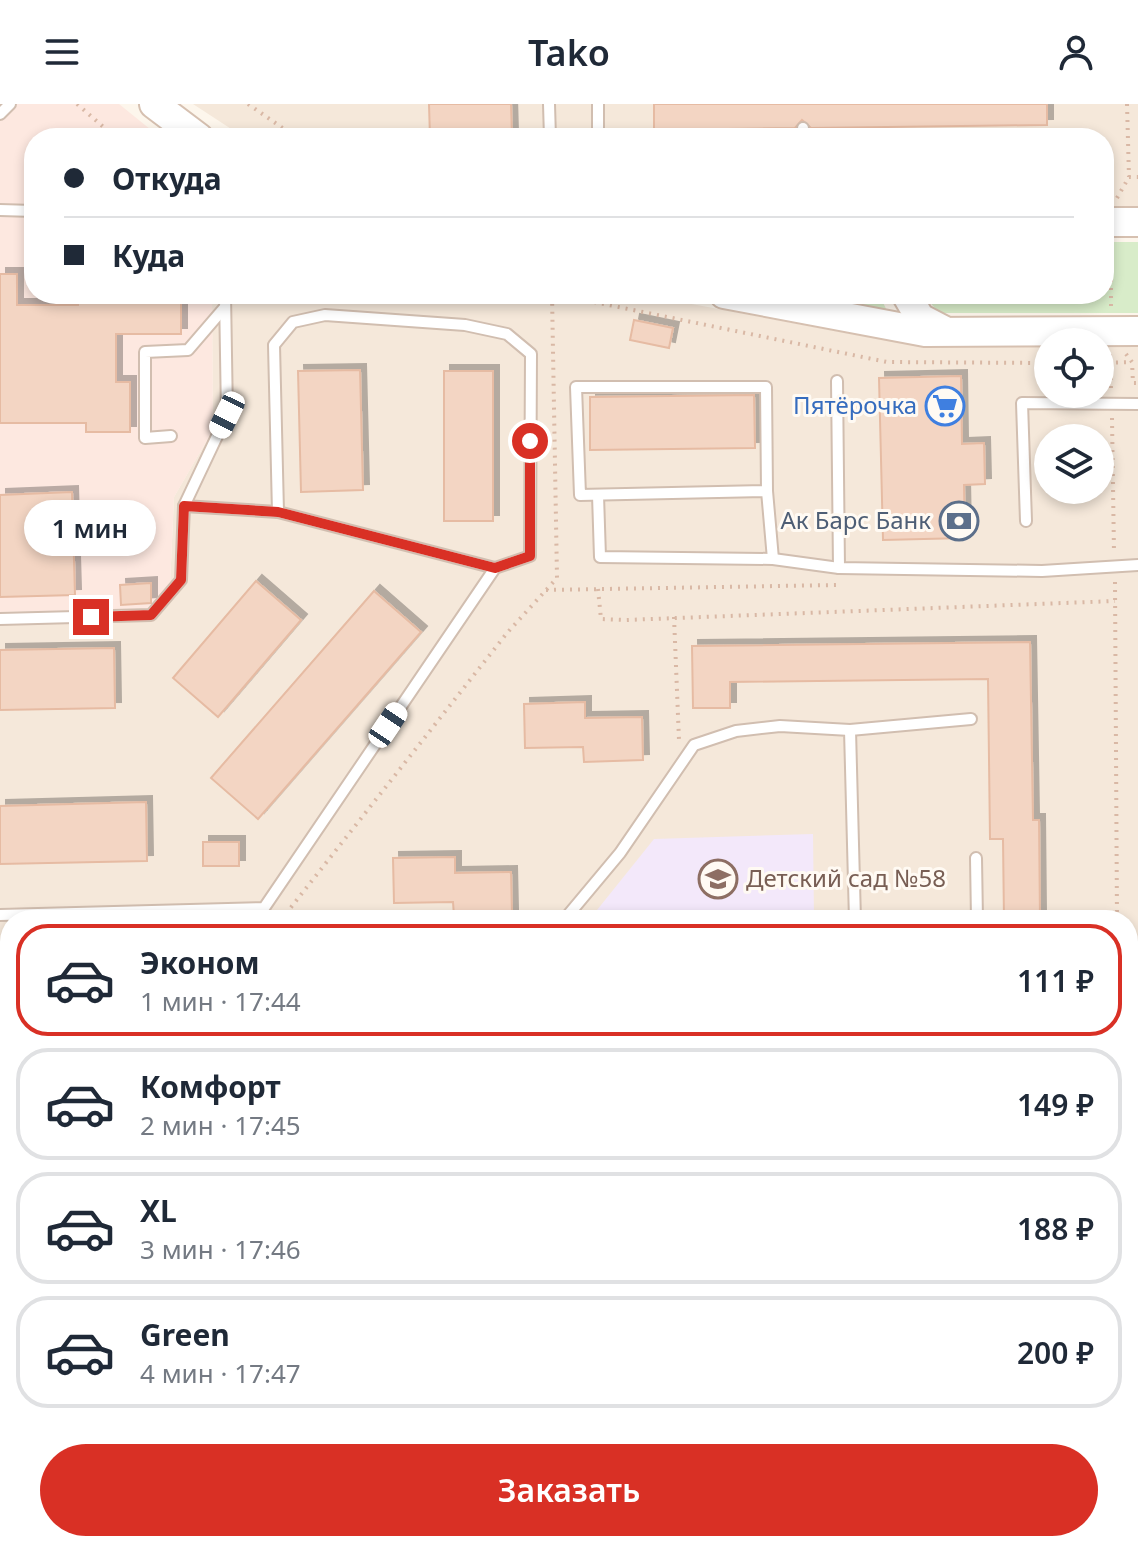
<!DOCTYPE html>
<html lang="ru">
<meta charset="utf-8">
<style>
body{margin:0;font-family:"Noto Sans",sans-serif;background:#f6f6f7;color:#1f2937;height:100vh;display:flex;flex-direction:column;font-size:30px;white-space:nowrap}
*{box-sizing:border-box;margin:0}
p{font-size:26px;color:#747a83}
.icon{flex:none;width:44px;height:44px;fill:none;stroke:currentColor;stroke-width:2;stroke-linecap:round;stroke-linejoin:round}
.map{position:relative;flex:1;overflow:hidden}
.panel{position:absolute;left:0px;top:806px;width:1138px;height:642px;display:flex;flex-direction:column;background:#fff;border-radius:32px 32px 0 0;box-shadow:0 4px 12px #0003}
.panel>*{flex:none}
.hud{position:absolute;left:24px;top:24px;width:1090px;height:176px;border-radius:32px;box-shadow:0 4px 12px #0003;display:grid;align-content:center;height:176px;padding:0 40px;background:#fff}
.controls{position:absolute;left:1034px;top:224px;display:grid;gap:16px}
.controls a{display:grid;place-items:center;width:80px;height:80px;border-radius:50%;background:#fff;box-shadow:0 4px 12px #0003;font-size:40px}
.end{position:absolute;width:36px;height:36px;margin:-18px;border:10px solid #d93025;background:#fff;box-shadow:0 0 0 4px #fff}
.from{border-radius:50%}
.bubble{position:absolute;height:56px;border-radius:28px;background:#fff;box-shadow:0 4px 12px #0003;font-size:26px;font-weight:600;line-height:56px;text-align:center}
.car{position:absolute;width:24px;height:48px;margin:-24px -12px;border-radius:10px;box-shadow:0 0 6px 2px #0007;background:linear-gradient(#fff 24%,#345 0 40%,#fff 0 76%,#345 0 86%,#fff 0)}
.hud b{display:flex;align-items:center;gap:28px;height:76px;font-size:30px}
.hud b+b{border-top:2px solid #e0e1e3}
.hud i{width:20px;height:20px;background:#1f2937}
ul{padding:14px 0 0;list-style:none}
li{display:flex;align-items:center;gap:24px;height:112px;margin:0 16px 12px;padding:0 24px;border:4px solid #e0e1e3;border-radius:32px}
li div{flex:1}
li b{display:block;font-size:30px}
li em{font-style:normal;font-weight:600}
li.selected{border-color:#d93025}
li>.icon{width:72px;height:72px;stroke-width:1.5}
.cta{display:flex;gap:16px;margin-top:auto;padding:16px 40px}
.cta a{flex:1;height:92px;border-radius:48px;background:#d93025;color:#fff;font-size:32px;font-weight:600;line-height:92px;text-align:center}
header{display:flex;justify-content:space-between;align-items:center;height:104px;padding:0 40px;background:#fff;font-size:36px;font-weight:600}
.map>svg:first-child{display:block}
.residential{fill:#f5e8da;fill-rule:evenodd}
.commercial{fill:#fde8e0}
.education{fill:#f3e8fa}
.green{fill:#d8ecc9}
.building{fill:#f3d5c3;stroke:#e6bba3;stroke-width:2;filter:url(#shadow)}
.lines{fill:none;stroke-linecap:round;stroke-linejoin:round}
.service-casing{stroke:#d1beb0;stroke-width:14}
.secondary-casing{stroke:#d6c0b0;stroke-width:32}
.path{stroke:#d9b8a5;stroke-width:4;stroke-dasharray:2 6;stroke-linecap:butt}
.service{stroke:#fff;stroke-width:10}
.secondary{stroke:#fff;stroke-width:28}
.route{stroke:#d93025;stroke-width:10}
.labels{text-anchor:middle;stroke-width:6;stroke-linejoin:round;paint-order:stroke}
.shop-label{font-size:24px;fill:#366cbe;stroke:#fffaf3;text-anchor:end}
.service-label{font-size:24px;fill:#4e5e75;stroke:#fffaf3;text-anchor:end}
.education-label{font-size:24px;fill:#785e54;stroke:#fffaf3;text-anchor:start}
</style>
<header><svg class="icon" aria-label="menu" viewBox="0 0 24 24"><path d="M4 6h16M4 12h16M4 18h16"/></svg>Tako<svg class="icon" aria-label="person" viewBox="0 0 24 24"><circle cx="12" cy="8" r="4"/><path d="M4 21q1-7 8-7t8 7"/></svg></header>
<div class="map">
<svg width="1138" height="1447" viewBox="0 0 1138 1447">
<defs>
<filter id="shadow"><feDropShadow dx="6" dy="-6" stdDeviation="0" flood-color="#0004"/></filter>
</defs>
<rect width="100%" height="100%" fill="#fdf6ec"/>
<g class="residential">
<polygon points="193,0 1138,0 1138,103 1104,104 1104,34 245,34"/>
<path d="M 212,190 L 638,190 L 884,236 L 1048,239 L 1048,290 L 1100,290 L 1100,239 L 1138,239 L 1138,1447 L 0,1447 L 0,508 L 150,505 L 170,482 L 174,393 L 213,326 ZM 1048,334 L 1100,334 L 1100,386 L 1048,386 ZM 10,816 L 1128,816 L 1128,1438 L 10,1438 Z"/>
</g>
<polygon class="commercial" points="0,0 119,0 161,34 34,34 34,190 212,190 213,326 174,393 170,482 150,505 0,508"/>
<g class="education">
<polygon points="813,730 814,816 589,816 654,735"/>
<polygon points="0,909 10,909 10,1438 243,1438 243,1447 0,1447"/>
<rect x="300" y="1438" width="388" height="9"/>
</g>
<g class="green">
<polygon points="1104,138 1138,138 1138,209 939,209 923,190 1104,190"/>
<polygon points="808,190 879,190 888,209"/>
<polygon points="4,1260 10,1260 10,1363 5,1363"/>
<rect x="121" y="1438" width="94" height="9"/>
</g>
<g class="building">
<polygon points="429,0 511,0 512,34 430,34"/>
<polygon points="654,0 1047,0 1047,21 811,24 802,16 795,24 654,26"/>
<polygon points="0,170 17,170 17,201 78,201 78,190 181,190 181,230 116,230 116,278 130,278 130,328 86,328 86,319 0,319"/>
<polygon points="634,216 673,224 669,244 630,236"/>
<polygon points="360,266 363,386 301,388 298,267"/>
<rect x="444" y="267" width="49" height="150"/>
<polygon points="961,272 962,340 984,339 985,380 964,381 965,434 883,436 879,274"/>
<polygon points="754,291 755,344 590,346 590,293"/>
<polygon points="72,388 75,491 0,493 0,391"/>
<polygon points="256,477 301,516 218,613 173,574"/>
<polygon points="151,479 151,499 121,501 120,481"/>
<polygon points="374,487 421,528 258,715 211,674"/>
<polygon points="1030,538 1033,716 1039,716 1040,816 1004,816 1003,735 990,735 988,575 730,578 730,604 693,604 692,542"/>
<polygon points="114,544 115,604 0,606 0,546"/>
<polygon points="585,598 585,614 642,613 643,656 584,658 583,643 525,644 524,600"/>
<polygon points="146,698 147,757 0,760 0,702"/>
<rect x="203" y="738" width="36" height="24"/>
<polygon points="455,753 455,769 511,768 512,811 454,812 453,798 394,799 393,754"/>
</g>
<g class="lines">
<defs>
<g id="service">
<polyline points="549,0 550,34"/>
<polyline points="0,10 10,0"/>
<polyline points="803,24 803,34"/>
<polyline points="594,34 598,29 598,0"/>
<polyline points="0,106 34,107"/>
<polyline points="837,277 839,464"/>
<polyline points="171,332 145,334 145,248 188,246 225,203"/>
<polyline points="767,387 580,391 576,283 766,283 767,387 773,455"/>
<polyline points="598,391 600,453 773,455 839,464 1042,467 1138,461"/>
<polyline points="184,402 227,311 225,190"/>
<polyline points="1026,417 1022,299 1138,300"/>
<polyline points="0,515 151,511 181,476 184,402 278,408 495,464"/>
<polyline points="850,626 971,615"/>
<polyline points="976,754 977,816"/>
<polyline points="0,811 264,804 495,464 530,452 531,250 507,230 465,221 325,211 293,218 274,241 278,408"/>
<polyline points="564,816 620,749 694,641 736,627 780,622 850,626 855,816"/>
<polyline points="0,865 10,865"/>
<polyline points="1128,1138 1138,1129"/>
<polyline points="0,1186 10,1186"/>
<polyline points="739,1447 739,1438"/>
<polyline points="965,1447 965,1438"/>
</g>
<g id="secondary">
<polyline points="154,0 199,34"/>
<polyline points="1104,118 1138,118"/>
<polyline points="724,190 925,228 1138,227"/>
<polyline points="906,190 920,214 943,226"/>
</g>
</defs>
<use href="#service" class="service-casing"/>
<use href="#secondary" class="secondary-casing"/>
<g class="path">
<polyline points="77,0 116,34"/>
<polyline points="248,0 297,34"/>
<polyline points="1127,0 1129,73"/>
<polyline points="1117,94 1129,73 1138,73"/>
<polyline points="555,190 887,258 1048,259"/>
<polyline points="1111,202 1111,142"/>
<polyline points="1110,250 1111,285"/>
<polyline points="1126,250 1132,258 1133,279 1138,279"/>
<polyline points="1100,259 1132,258"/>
<polyline points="1112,314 1114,449"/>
<polyline points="1115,478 1117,816"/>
<polyline points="598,485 601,515 626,516 1115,497"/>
<polyline points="546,486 836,481"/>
<polyline points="674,513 679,636"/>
<polyline points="281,816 507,529 557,474 552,190"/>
<polyline points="1128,1262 1138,1262"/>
<polyline points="1127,1438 1127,1447"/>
</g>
<use href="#service" class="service"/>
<use href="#secondary" class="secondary"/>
</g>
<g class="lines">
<polyline class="route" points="91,513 151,511 181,476 184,402 278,408 495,464 530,452 530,337"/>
</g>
<defs>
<symbol id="supermarket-ring" viewBox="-11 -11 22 22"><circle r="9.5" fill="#fffaf3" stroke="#3f7fe0" stroke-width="1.5"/><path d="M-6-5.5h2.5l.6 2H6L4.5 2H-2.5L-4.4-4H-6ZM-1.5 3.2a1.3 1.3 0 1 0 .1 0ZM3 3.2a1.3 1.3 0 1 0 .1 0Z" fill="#3f7fe0"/></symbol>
<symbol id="bank-ring" viewBox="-11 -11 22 22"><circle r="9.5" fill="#fffaf3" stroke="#5c6f8a" stroke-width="1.5"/><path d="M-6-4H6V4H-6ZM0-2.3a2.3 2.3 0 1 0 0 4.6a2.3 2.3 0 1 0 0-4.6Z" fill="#5c6f8a"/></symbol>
<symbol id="school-ring" viewBox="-11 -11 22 22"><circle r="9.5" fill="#fffaf3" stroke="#8d6e63" stroke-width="1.5"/><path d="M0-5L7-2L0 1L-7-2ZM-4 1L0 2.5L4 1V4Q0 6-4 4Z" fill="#8d6e63"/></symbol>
</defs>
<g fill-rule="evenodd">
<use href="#supermarket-ring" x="923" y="280" width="44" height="44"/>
<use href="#bank-ring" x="937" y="395" width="44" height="44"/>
<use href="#school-ring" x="696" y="753" width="44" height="44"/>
</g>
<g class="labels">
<g class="shop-label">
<text x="917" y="310">Пятёрочка</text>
</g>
<g class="service-label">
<text x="931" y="425">Ак Барс Банк</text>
</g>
<g class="education-label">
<text x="746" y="783">Детский сад №58</text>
</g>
</g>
</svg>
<div class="controls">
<a><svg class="icon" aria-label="locate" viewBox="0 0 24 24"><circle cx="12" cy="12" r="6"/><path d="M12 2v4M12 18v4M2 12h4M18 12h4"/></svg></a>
<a><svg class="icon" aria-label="layers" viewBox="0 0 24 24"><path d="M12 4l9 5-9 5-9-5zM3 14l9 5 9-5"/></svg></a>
</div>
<i class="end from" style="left:530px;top:337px"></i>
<i class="end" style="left:91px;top:513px"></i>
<div class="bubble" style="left:24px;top:396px;width:132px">1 мин</div>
<i class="car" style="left:227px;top:311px;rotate:206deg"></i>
<i class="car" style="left:388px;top:621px;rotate:34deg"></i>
<div class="hud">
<b><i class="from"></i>Откуда</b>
<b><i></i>Куда</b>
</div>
<section class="panel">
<ul>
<li class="selected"><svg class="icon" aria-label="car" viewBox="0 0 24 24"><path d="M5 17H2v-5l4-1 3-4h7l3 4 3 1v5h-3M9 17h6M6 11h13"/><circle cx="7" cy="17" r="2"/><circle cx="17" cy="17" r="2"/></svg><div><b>Эконом</b><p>1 мин · 17:44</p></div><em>111 ₽</em></li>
<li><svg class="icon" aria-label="car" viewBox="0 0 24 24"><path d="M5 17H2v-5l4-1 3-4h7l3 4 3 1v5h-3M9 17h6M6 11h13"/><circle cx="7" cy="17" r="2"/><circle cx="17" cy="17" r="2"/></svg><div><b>Комфорт</b><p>2 мин · 17:45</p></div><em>149 ₽</em></li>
<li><svg class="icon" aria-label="car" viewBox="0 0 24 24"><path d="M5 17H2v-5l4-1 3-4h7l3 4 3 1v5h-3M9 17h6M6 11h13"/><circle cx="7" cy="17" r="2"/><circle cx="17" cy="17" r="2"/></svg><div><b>XL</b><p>3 мин · 17:46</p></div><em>188 ₽</em></li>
<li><svg class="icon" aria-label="car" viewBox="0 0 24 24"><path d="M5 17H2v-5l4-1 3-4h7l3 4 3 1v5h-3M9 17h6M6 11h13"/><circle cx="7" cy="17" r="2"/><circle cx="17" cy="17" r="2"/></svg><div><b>Green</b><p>4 мин · 17:47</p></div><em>200 ₽</em></li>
</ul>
<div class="cta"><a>Заказать</a></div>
</section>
</div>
